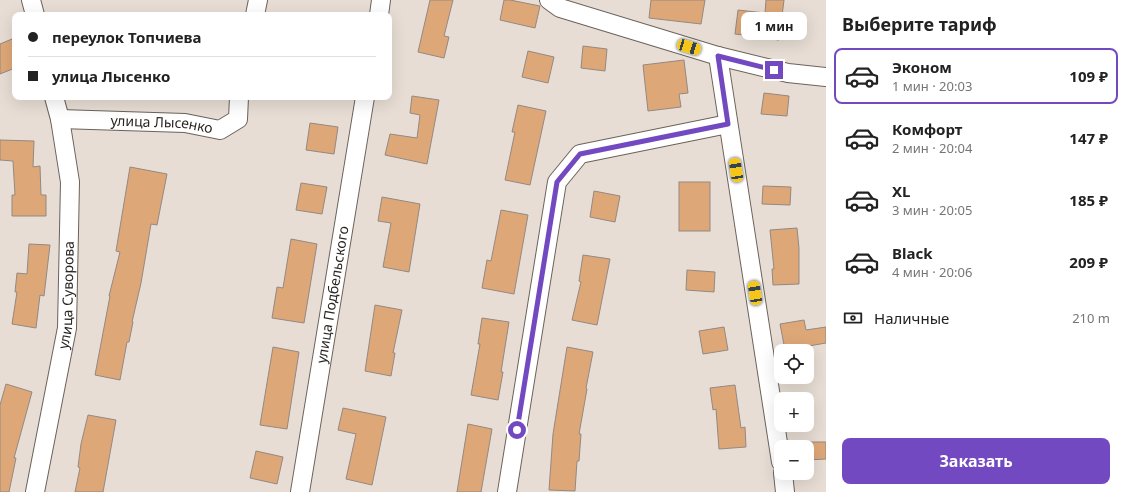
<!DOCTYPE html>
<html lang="ru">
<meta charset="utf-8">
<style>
body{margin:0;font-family:"Noto Sans",sans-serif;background:#f2f2f2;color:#222;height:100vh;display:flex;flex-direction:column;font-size:15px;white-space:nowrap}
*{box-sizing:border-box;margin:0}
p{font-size:13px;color:#767676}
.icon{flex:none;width:22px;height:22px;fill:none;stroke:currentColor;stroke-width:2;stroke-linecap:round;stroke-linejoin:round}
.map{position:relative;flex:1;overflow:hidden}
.details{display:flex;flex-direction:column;background:#fff;width:300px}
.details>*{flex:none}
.banner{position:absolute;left:12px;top:12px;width:380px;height:88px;border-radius:8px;box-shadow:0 4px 16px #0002;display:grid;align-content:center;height:88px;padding:0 16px;background:#fff}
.controls{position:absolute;left:774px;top:344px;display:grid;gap:8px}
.controls a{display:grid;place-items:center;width:40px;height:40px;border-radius:8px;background:#fff;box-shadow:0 4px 16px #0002;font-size:20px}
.end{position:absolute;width:18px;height:18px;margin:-9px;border:5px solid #7349c1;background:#fff;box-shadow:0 0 0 2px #fff}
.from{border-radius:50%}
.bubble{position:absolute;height:28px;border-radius:8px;background:#fff;box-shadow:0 4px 16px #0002;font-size:13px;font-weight:700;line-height:28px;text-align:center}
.car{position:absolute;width:12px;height:24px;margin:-12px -6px;border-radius:5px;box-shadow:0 0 3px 1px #0007;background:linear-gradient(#f5c518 24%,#345 0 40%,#f5c518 0 76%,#345 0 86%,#f5c518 0)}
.banner b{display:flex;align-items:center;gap:14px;height:38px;font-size:15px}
.banner b+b{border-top:1px solid #e0e0e0}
.banner i{width:10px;height:10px;background:#222}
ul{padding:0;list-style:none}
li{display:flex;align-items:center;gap:12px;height:56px;margin:0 8px 6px;padding:0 8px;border:2px solid transparent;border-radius:8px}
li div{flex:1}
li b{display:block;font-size:15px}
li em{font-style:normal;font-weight:700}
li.current{border-color:#7349c1}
li>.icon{width:36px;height:36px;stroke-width:1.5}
h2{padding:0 16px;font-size:18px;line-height:48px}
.pay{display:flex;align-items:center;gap:10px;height:44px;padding:0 16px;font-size:15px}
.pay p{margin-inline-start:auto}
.button{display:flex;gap:8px;margin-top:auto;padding:8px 16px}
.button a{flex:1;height:46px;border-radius:8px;background:#7349c1;color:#fff;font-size:16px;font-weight:700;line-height:46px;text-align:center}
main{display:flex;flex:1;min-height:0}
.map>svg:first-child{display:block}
.building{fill:#dea778;stroke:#938982}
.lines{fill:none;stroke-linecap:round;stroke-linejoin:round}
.street-casing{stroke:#6b625b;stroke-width:20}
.street{stroke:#fff;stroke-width:18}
.route{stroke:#7349c1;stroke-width:5}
.labels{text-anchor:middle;stroke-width:3.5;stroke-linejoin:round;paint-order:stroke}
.street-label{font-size:14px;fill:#292522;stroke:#fff}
</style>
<main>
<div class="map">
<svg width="826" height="492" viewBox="0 0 826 492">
<rect width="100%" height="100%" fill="#e7ddd4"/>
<g class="building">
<polygon points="430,0 453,0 444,36 449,37 444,58 418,52"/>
<polygon points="504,0 510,0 540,6 535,28 500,20"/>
<polygon points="651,0 705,0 701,24 649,18"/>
<polygon points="766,0 784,0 779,40 762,38 762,37 735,34 738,10 765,13"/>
<polygon points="12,39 15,47 15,68 0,74 0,44"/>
<polygon points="583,46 607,49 605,71 581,68"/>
<polygon points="528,51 554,57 548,83 522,77"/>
<polygon points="684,60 688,93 679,94 681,107 648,111 643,65"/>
<polygon points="764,93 789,96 787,116 761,114"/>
<polygon points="412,96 439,100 427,164 385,155 390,134 417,138 420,115 410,113"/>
<polygon points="518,105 546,111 530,185 505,180 515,132 512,132"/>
<polygon points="310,123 338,127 334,154 306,150"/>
<polygon points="0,140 34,141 33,167 40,166 41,195 46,195 46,216 12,216 12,195 15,195 13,161 0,160"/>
<polygon points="130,167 167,174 157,225 151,224 141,283 132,322 133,322 129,342 127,342 120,380 95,375 110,296 109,296 120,252 116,251"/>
<rect x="679" y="182" width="31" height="49"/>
<polygon points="301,183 327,187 322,214 296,210"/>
<polygon points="763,186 791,187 790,205 762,204"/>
<polygon points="594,191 620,196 615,222 590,217"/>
<polygon points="382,197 420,204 409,272 383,267 391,223 378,221"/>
<polygon points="501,210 528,215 514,294 482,288 487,260 491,261"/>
<polygon points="797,228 799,248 799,284 773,285 772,269 774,269 770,230"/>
<polygon points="291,239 317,244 304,323 272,318 277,287 283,288"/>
<polygon points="29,244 50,245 44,296 40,295 36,328 12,324 17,292 15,292 17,273 27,274"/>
<polygon points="583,255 610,259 597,325 572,320 581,282 579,281"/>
<polygon points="687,270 715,272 714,292 686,290"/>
<polygon points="375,305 402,310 393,353 395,353 391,376 365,371"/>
<polygon points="482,318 509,322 501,372 503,372 498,400 471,395 480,344 478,344"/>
<polygon points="804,320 806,330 826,327 826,343 785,350 780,324"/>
<polygon points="724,327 728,350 703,354 699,331"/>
<polygon points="273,347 299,352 287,429 260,425"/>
<polygon points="567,347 593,352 586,388 587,389 579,434 581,434 579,461 577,461 575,491 549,490 553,434"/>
<polygon points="6,384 32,392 14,458 16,458 9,492 0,492 0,405"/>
<polygon points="735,385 741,428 745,427 746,447 719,449 716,409 713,410 710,388"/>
<polygon points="343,408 386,417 372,485 346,479 356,434 338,430"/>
<polygon points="88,415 116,420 103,492 75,492 80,468 78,467 81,444"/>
<polygon points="468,424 492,429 481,492 457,492"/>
<polygon points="807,442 826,442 826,459 807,460"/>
<polygon points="256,451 283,457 277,484 250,478"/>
</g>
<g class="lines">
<defs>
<g id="street">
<polyline points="31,0 35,15"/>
<polyline points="549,0 560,8 718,56 788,73 826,77"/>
<polyline points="255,15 258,0"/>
<polyline points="379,15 381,0"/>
<polyline points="718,56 781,462"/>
<path id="s1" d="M 60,119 L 185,123 L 220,130 L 238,119 L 239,97"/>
<polyline points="783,473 785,492"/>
<path id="s2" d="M 35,492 L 67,328 L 70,182 L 60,119 L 54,97"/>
<path id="s3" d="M 300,492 L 365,97"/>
<polyline points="507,492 557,182 580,154 728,124"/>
</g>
</defs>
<use href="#street" class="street-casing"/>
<use href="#street" class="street"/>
</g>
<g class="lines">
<polyline class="route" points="517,430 557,182 580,154 728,124 718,56 774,70"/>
</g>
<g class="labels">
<g class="street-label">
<text dy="5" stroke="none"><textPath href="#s1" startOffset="102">улица Лысенко</textPath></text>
<text dy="5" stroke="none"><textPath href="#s3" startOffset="200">улица Подбельского</textPath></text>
<text dy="5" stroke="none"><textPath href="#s2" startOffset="200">улица Суворова</textPath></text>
</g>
</g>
</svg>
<div class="controls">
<a><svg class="icon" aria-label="locate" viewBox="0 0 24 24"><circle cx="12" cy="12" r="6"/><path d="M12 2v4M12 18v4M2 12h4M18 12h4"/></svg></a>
<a>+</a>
<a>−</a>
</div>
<i class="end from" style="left:517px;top:430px"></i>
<i class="end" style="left:774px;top:70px"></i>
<div class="bubble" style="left:741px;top:12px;width:66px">1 мин</div>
<i class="car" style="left:689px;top:47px;rotate:107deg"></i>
<i class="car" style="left:736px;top:170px;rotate:351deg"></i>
<i class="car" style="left:755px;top:293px;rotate:351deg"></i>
<div class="banner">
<b><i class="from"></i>переулок Топчиева</b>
<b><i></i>улица Лысенко</b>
</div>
</div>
<section class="details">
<h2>Выберите тариф</h2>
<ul>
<li class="current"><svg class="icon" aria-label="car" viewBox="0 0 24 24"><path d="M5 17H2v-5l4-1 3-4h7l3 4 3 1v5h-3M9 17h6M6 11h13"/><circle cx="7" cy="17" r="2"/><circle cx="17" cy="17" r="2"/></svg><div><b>Эконом</b><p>1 мин · 20:03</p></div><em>109 ₽</em></li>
<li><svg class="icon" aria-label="car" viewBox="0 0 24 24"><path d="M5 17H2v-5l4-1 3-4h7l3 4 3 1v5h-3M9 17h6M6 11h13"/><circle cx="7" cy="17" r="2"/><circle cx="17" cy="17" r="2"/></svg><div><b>Комфорт</b><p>2 мин · 20:04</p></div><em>147 ₽</em></li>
<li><svg class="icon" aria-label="car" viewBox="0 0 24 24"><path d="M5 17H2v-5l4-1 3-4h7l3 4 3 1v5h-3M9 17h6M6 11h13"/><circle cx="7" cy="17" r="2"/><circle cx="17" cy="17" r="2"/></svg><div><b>XL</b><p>3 мин · 20:05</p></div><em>185 ₽</em></li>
<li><svg class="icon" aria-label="car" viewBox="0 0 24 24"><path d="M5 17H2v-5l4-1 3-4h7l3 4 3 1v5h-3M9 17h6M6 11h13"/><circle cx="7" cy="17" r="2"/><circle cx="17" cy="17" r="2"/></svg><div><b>Black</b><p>4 мин · 20:06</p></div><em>209 ₽</em></li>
</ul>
<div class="pay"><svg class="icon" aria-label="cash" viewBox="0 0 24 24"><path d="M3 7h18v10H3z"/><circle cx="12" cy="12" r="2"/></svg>Наличные<p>210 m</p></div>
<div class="button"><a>Заказать</a></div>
</section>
</main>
